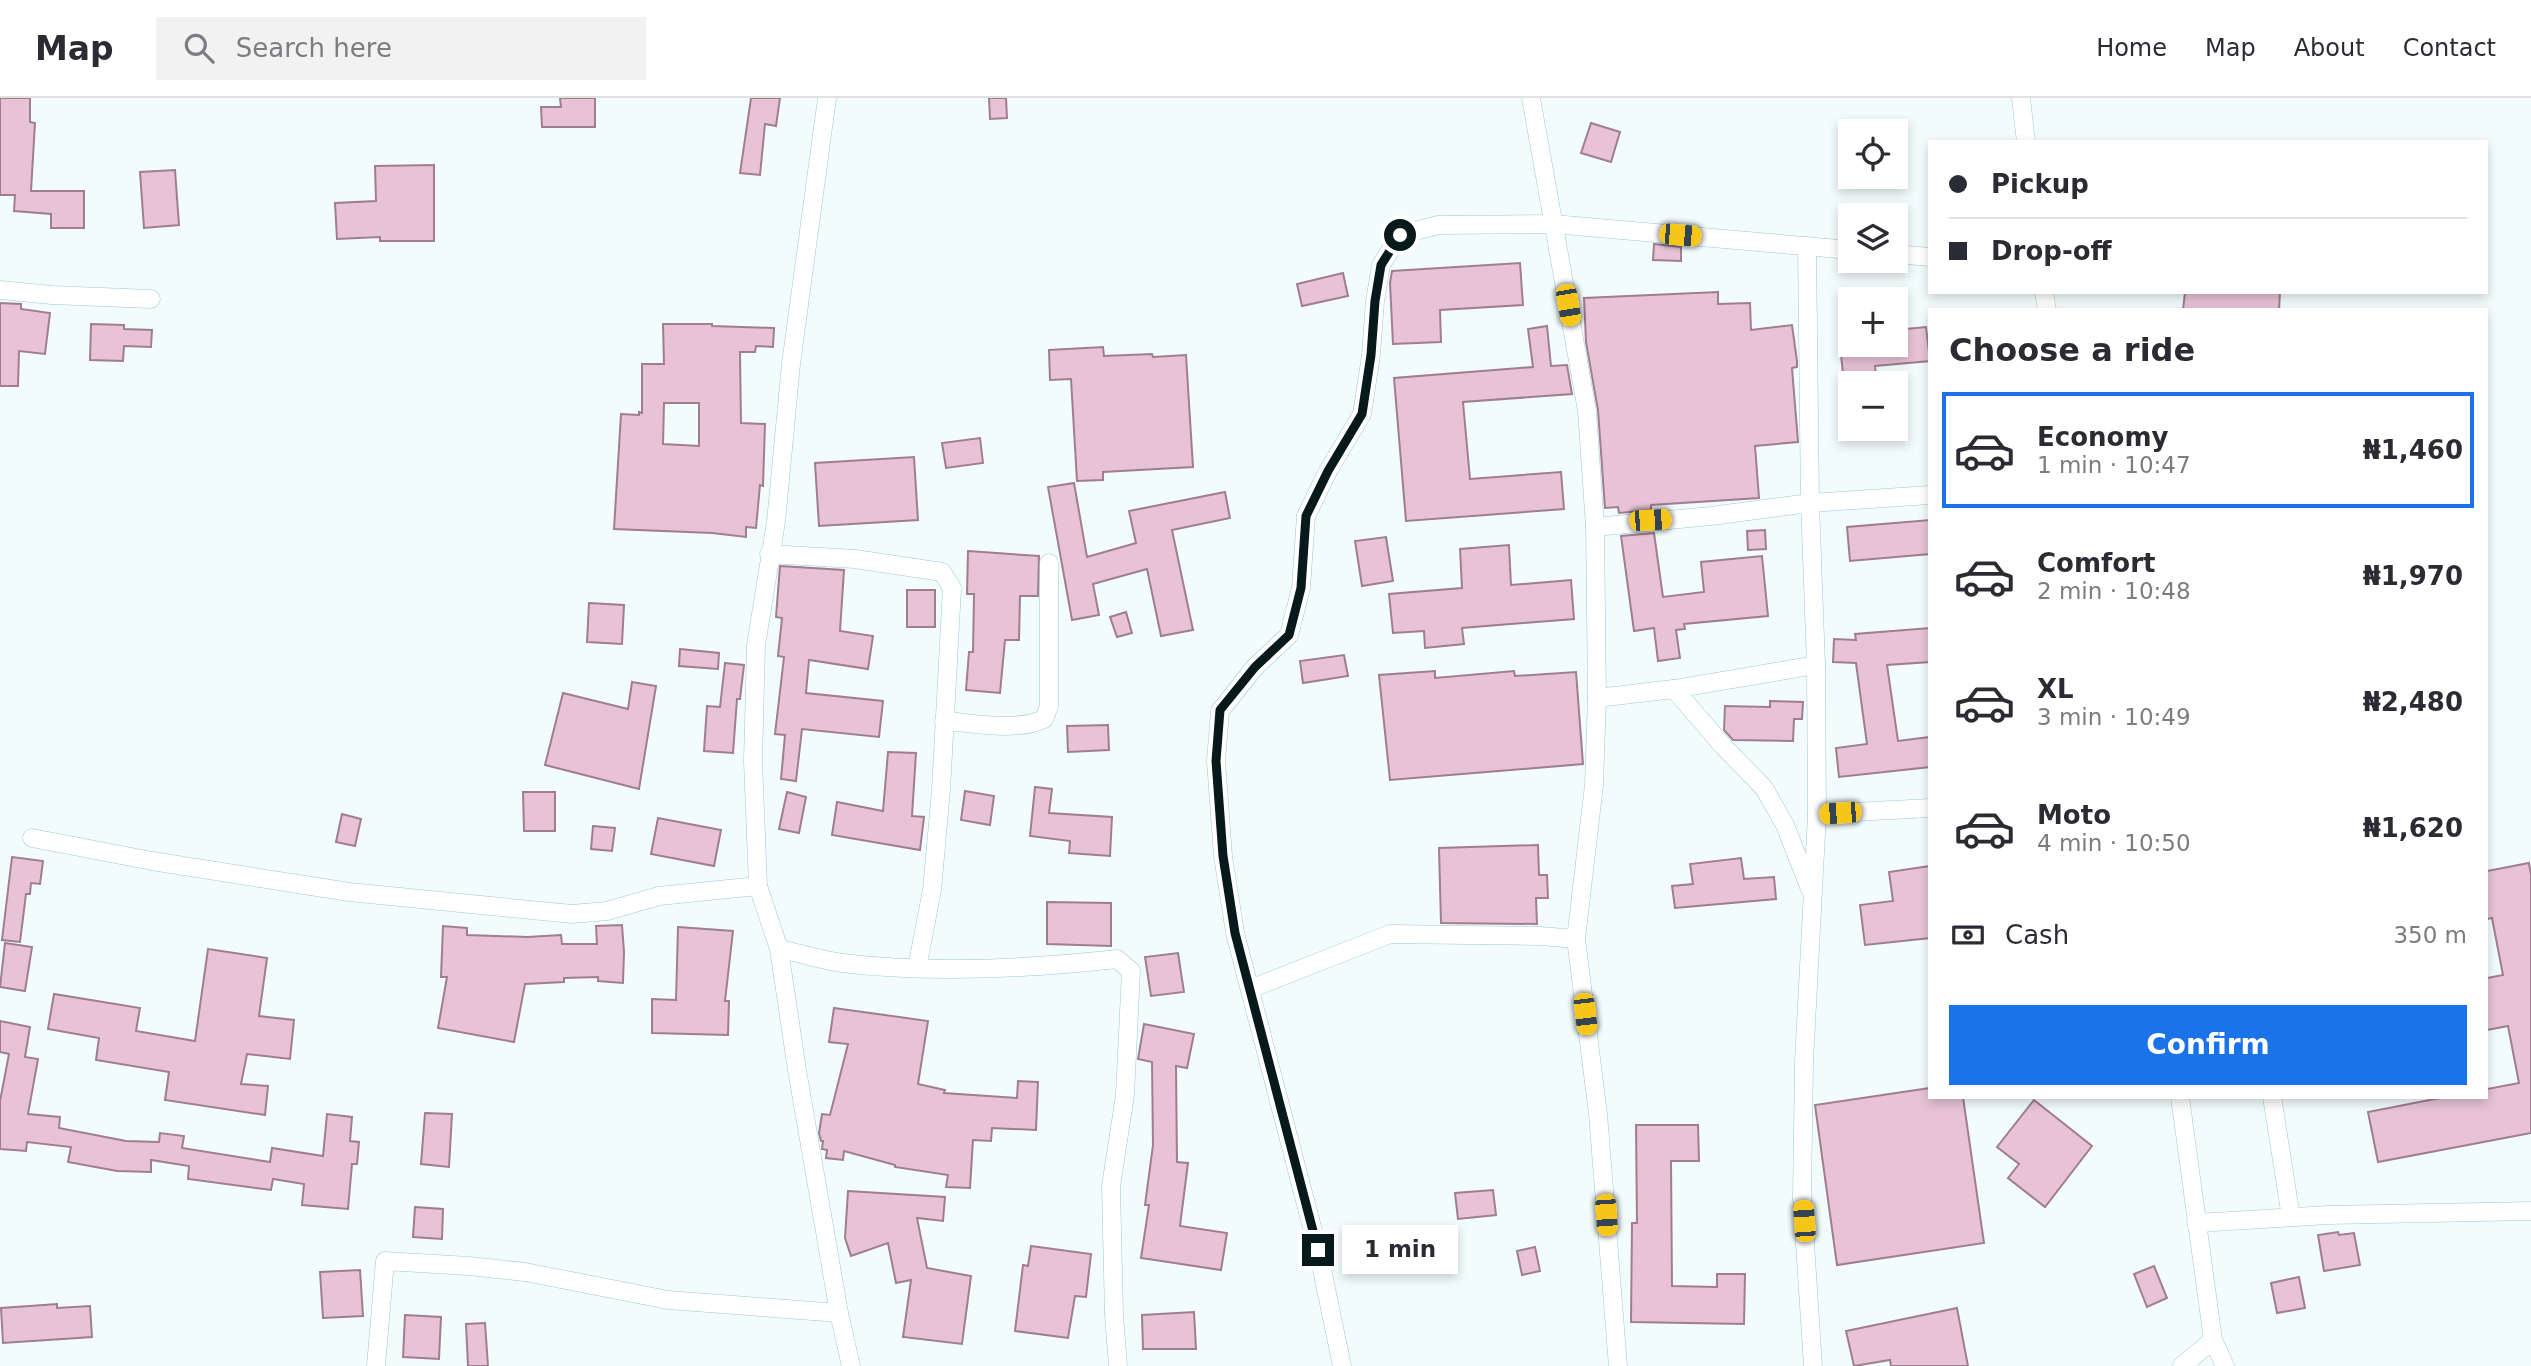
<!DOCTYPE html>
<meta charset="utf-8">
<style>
body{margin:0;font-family:"DejaVu Sans",sans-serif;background:#f2f2f3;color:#2b2b33;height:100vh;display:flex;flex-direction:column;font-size:26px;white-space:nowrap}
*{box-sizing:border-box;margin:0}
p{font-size:23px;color:#7c7c81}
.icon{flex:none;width:38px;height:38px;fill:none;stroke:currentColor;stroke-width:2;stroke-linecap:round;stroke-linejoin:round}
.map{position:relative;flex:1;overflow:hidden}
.side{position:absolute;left:1928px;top:210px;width:560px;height:791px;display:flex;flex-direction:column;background:#fff;border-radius:0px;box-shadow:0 4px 10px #0003}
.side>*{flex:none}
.guide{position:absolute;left:1928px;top:42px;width:560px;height:154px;border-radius:0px;box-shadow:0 4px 10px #0003;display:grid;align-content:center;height:154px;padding:0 21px;background:#fff}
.tools{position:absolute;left:1838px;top:21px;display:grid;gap:14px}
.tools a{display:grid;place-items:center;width:70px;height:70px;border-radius:0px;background:#fff;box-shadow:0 4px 10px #0003;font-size:35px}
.end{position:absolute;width:32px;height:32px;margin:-16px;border:9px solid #07191a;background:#fff;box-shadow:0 0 0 4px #fff}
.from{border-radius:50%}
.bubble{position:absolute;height:49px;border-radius:0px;background:#fff;box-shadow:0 4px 10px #0003;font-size:23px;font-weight:700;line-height:49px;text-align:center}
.car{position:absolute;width:21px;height:42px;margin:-21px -10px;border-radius:9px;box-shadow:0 0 5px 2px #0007;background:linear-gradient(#f5c518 24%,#345 0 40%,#f5c518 0 76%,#345 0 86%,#f5c518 0)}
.guide b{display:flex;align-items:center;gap:24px;height:66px;font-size:26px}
.guide b+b{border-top:2px solid #e1e1e2}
.guide i{width:18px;height:18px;background:#2b2b33}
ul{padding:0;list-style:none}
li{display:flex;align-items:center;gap:21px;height:116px;margin:0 14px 10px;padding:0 7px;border:4px solid transparent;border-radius:0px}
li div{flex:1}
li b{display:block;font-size:26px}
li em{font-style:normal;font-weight:700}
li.selected{border-color:#1a73e8}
li>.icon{width:63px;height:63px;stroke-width:1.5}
h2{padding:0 21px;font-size:32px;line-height:84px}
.pay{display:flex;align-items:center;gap:18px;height:77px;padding:0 21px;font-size:26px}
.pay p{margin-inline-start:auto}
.button{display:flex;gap:14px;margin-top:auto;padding:14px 21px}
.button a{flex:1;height:80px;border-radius:0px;background:#1a73e8;color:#fff;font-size:28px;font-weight:700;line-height:80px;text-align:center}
header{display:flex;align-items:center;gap:42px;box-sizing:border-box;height:98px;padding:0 35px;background:#fff;border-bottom:2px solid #e1e1e2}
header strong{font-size:33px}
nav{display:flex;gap:38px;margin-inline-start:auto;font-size:24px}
.search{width:490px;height:63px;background:#f2f2f3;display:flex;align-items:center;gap:18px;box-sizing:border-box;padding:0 24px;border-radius:0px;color:#7c7c81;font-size:26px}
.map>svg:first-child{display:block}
.building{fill:#e7c3d5;stroke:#9f7e8f;stroke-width:2;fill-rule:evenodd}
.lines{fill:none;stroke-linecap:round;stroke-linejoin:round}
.street-casing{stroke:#9dc9ce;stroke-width:19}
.street{stroke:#fff;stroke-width:18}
.route{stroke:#07191a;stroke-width:9}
</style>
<header>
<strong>Map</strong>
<div class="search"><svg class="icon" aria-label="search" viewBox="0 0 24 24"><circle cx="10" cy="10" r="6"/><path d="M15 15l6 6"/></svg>Search here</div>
<nav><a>Home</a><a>Map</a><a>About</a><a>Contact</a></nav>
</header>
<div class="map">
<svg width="2531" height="1268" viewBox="0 0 2531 1268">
<rect width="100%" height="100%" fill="#f3fcfd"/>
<g class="building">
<polygon points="0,0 30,0 30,24 35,25 31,93 84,93 84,130 51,130 51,116 14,113 15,97 0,97"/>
<polygon points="560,0 595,0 595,29 542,29 541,9 561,9"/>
<polygon points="751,0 780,0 776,28 765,26 760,77 740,75"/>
<polygon points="989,0 1006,0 1007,20 990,21"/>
<polygon points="1591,25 1620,34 1611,64 1581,55"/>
<polygon points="434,67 434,143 380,143 380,139 337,141 335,105 376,103 375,68"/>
<polygon points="175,72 179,127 144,130 140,74"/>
<polygon points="1654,146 1681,149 1681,163 1653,162"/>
<polygon points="1520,165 1523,207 1440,212 1441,244 1393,246 1390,185 1392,173"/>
<polygon points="1343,175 1348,198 1302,208 1297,186"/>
<polygon points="1718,194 1718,206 1750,205 1751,232 1792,227 1797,263 1797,269 1792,270 1798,344 1755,348 1759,400 1651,407 1651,412 1619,415 1618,409 1605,410 1598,312 1586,244 1584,200"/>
<polygon points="2185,194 2280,194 2279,212 2183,212"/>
<polygon points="0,205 21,206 21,211 50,215 45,256 19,253 18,288 0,288"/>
<polygon points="91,226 124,227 124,231 152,232 151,249 124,248 123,263 90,262"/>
<path d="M 663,226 L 712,226 L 712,228 L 774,230 L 773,249 L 756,248 L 755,254 L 740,254 L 741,325 L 765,326 L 763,388 L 760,387 L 756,430 L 746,429 L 746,439 L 712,435 L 614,431 L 621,316 L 639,317 L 639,314 L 642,315 L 642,266 L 664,266 ZM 664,305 L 699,305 L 699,348 L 663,346 Z"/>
<polygon points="1547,228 1551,268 1567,267 1572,296 1463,304 1470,381 1561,374 1564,411 1406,423 1394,280 1533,269 1528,231"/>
<polygon points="1926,229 1930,263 1875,268 1877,285 1844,285 1840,247 1895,247 1895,232"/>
<polygon points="1103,249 1104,258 1152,256 1153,259 1186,257 1193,369 1103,374 1103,382 1077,383 1071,281 1050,282 1049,252"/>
<polygon points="980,340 983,365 946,370 942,345"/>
<polygon points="914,359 918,422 819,428 815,365"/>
<polygon points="1074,385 1087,459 1136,445 1129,413 1225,394 1230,420 1172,432 1193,532 1161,538 1147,471 1093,486 1099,517 1072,522 1048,389"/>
<polygon points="1930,422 1930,456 1850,463 1847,429"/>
<polygon points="1765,432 1766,451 1748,452 1747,433"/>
<polygon points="1654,435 1663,499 1704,494 1701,464 1762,458 1768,518 1684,526 1685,531 1676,532 1680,560 1658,563 1654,530 1634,533 1621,438"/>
<polygon points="1386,439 1393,483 1362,488 1355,443"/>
<polygon points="1509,447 1511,487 1571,482 1574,521 1462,530 1464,546 1425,550 1424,533 1393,535 1389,496 1462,490 1460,451"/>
<polygon points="968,453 1039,458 1038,498 1020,498 1019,542 1005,542 1000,595 966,592 969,554 973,554 974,496 967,496"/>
<polygon points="780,468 844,472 840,533 873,538 868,571 809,562 806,595 883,603 879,639 802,631 796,683 781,681 785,637 775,636 784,559 778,558 782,520 776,519"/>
<rect x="907" y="492" width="28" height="37"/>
<polygon points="589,505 624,507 622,546 587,544"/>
<polygon points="1126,514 1132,535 1117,539 1110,519"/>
<polygon points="1930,530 1930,564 1887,567 1898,643 1930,639 1930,669 1839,679 1836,650 1867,646 1856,565 1833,564 1834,541 1856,542 1855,536"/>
<polygon points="680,551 719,555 718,571 679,568"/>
<polygon points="1344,557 1348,578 1303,585 1300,563"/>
<polygon points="725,565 744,567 740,601 737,601 733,655 704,653 707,608 720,609"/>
<polygon points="1435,573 1435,580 1514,573 1515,578 1576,574 1583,666 1390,682 1379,577"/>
<polygon points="632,584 656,588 639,691 545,667 563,595 628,611"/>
<polygon points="1770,603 1803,604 1802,621 1794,621 1793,643 1733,642 1724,632 1725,608 1770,609"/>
<polygon points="1108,627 1109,652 1068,654 1067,628"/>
<polygon points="888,654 916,655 912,718 924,719 920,752 832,737 837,704 883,713"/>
<polygon points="1035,689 1052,691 1049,715 1112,719 1110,758 1069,755 1070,743 1030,738"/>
<polygon points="965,693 994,698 990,727 961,722"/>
<polygon points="523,694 555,694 555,733 524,733"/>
<polygon points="787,694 806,699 799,735 779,731"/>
<polygon points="342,716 361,721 355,748 336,744"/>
<polygon points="658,720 721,732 714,768 651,756"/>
<polygon points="593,728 615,730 612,753 591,751"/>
<polygon points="1538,747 1539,777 1547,777 1548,800 1536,800 1537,826 1441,825 1439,750"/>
<polygon points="12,759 43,763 40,786 31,785 30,796 26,796 20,844 2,842"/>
<polygon points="1741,760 1744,781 1774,779 1776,801 1675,810 1672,788 1693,786 1690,766"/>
<polygon points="2529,765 2531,777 2531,1035 2378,1064 2368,1014 2445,999 2487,999 2487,991 2519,985 2508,928 2487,932 2487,880 2503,877 2492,820 2487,821 2487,773"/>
<polygon points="1930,768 1930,840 1865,847 1860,807 1893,803 1889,774"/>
<polygon points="1047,804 1111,805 1111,848 1047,846"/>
<polygon points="622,827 624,854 623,885 598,883 598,879 564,880 564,884 525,886 514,944 438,930 447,879 441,879 443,828 467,830 467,837 527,839 561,837 562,846 597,846 596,828"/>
<polygon points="678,829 733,833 725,903 729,903 728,937 652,935 652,901 676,902"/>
<polygon points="5,845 32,849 25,893 0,889"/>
<polygon points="208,851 267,860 259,918 294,922 290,961 247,956 241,986 268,988 265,1017 165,1002 169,974 96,962 99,940 48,931 54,896 140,910 136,933 195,943"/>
<polygon points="1178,855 1184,894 1151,898 1145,859"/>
<polygon points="834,910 928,923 918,986 945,992 944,995 1017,1000 1018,983 1038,984 1036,1032 992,1030 991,1043 973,1042 970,1090 946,1089 948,1077 895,1069 895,1067 844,1053 843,1062 826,1060 827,1052 822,1051 823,1043 821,1043 819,1035 822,1016 830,1017 848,946 829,944"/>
<polygon points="0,923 30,929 25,959 38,961 28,1016 60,1019 59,1030 126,1043 159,1044 160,1035 184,1038 182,1050 270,1064 272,1050 323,1058 327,1016 352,1019 350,1043 359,1044 357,1066 352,1066 348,1111 302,1107 304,1086 273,1081 271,1092 188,1081 189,1068 151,1062 151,1074 117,1073 68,1064 71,1049 27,1044 26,1053 0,1051 0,1003 9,956 0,954"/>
<polygon points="1144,926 1194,936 1187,970 1176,968 1177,1064 1188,1065 1180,1128 1227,1135 1221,1172 1141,1160 1149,1107 1145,1107 1153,1047 1152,964 1138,961"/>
<polygon points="1930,990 1930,999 1963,999 1984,1145 1837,1167 1815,1007"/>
<polygon points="2034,1002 2092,1048 2045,1109 2008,1080 2019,1066 1997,1049"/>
<polygon points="425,1015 452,1016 449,1069 421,1066"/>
<polygon points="1636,1027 1698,1027 1699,1063 1671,1063 1672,1188 1717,1189 1717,1176 1745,1176 1744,1226 1631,1224 1632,1125 1637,1125"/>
<polygon points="1493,1092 1496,1117 1458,1121 1455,1095"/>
<polygon points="848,1093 945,1099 943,1123 917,1120 927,1170 971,1178 962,1246 903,1239 911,1182 896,1185 888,1145 851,1158 845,1140"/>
<polygon points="415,1109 443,1111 442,1141 413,1139"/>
<polygon points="2338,1134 2339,1137 2354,1135 2360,1167 2324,1173 2318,1137"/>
<polygon points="1031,1148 1091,1156 1086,1199 1075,1198 1068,1240 1015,1233 1023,1167 1028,1168"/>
<polygon points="1535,1149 1540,1173 1522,1177 1517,1153"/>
<polygon points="2154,1168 2167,1200 2147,1209 2134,1176"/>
<polygon points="360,1172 363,1218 323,1220 320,1174"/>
<polygon points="2299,1179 2305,1210 2277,1215 2271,1185"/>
<polygon points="57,1206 57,1210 90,1208 92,1239 3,1245 1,1210"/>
<polygon points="1957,1210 1968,1268 1891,1268 1890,1262 1854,1268 1846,1233"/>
<polygon points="1194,1214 1196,1251 1143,1251 1142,1217"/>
<polygon points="405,1217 441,1219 439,1261 403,1259"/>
<polygon points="485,1225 488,1268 468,1268 466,1226"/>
</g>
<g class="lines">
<defs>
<g id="street">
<polyline points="827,0 791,266 776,424 756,547 753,663 758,788 779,851 797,972 839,1215 851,1268"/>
<polyline points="1531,0 1587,313 1595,429 1597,600 1594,687 1576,841 1598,1016 1618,1268"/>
<polyline points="2021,0 2026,44"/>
<polyline points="1807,148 1810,405 1816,567 1817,716 1804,964 1802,1099 1813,1268"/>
<polyline points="1895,156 1930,159"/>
<polyline points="0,192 52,197 151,201"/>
<polyline points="2044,194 2047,212"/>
<polyline points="1595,429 1711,418 1810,405 1930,397"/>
<polyline points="769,456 855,461 942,474 952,490 941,692 932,792 917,870"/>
<polyline points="1674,591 1724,649 1764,690 1785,727 1810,791"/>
<polyline points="1597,600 1674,591 1816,567"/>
<path d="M 944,623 C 975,625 1015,634 1044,621 L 1049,608 L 1049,465"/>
<polyline points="1817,716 1930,710"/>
<polyline points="32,740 152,763 349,794 572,816 607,813 659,798 758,788"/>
<path d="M 779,851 C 800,855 821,862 842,865 C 933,876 1027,871 1117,861 L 1131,873 L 1125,997 L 1111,1088 L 1114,1217 L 1118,1268"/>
<polyline points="1250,891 1390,836 1540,838 1576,841"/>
<polyline points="2180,999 2213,1242 2225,1268"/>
<polyline points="2272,999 2291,1119"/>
<polyline points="2196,1125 2329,1117 2531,1113"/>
<polyline points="376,1268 385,1163 469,1168 525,1174 668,1202 839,1215"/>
<polyline points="1342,1268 1318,1152 1235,835 1223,758 1216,663 1220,613 1255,569 1289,537 1301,490 1306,418 1328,373 1362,316 1371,257 1375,203 1381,167 1400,137 1438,127 1553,126 1850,152"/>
<polyline points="2182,1268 2213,1242"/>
</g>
</defs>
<use href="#street" class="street-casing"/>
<use href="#street" class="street"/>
</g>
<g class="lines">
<polyline class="route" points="1318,1152 1235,835 1223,758 1216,663 1220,612 1255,569 1289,537 1301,490 1306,418 1328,373 1362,316 1371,257 1375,203 1381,167 1400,137"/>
</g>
</svg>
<div class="tools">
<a><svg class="icon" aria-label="locate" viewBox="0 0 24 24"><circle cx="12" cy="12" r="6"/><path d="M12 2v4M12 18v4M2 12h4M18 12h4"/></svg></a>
<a><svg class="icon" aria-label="layers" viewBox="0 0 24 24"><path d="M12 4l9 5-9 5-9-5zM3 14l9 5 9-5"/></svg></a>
<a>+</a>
<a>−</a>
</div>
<i class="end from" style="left:1400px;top:137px"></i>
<i class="end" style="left:1318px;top:1152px"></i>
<div class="bubble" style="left:1342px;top:1127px;width:116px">1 min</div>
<i class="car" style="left:1680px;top:137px;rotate:95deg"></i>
<i class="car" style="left:1568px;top:207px;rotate:170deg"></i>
<i class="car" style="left:1650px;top:422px;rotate:87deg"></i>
<i class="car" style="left:1840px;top:715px;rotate:266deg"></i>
<i class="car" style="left:1585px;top:916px;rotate:173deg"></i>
<i class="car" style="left:1606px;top:1117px;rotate:176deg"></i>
<i class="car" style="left:1804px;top:1123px;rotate:356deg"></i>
<div class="guide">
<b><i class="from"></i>Pickup</b>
<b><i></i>Drop-off</b>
</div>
<section class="side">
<h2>Choose a ride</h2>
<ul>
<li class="selected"><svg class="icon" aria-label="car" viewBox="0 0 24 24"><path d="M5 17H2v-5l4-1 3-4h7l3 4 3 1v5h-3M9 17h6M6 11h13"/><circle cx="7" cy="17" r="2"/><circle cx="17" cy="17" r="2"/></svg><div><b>Economy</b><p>1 min · 10:47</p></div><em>₦1,460</em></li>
<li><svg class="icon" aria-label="car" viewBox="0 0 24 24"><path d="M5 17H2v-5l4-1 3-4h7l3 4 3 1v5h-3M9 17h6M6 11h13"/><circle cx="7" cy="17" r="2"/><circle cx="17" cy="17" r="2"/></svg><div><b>Comfort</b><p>2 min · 10:48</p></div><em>₦1,970</em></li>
<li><svg class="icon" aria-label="car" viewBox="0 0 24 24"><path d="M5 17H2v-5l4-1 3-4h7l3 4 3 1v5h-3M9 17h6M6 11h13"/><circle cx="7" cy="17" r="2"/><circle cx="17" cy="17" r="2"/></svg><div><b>XL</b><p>3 min · 10:49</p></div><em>₦2,480</em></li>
<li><svg class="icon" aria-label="car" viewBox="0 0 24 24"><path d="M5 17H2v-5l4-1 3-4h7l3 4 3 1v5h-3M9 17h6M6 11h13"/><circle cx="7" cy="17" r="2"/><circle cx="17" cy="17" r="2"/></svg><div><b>Moto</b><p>4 min · 10:50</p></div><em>₦1,620</em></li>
</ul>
<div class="pay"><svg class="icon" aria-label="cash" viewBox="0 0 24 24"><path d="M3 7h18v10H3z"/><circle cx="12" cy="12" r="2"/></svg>Cash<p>350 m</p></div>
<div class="button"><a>Confirm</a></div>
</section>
</div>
